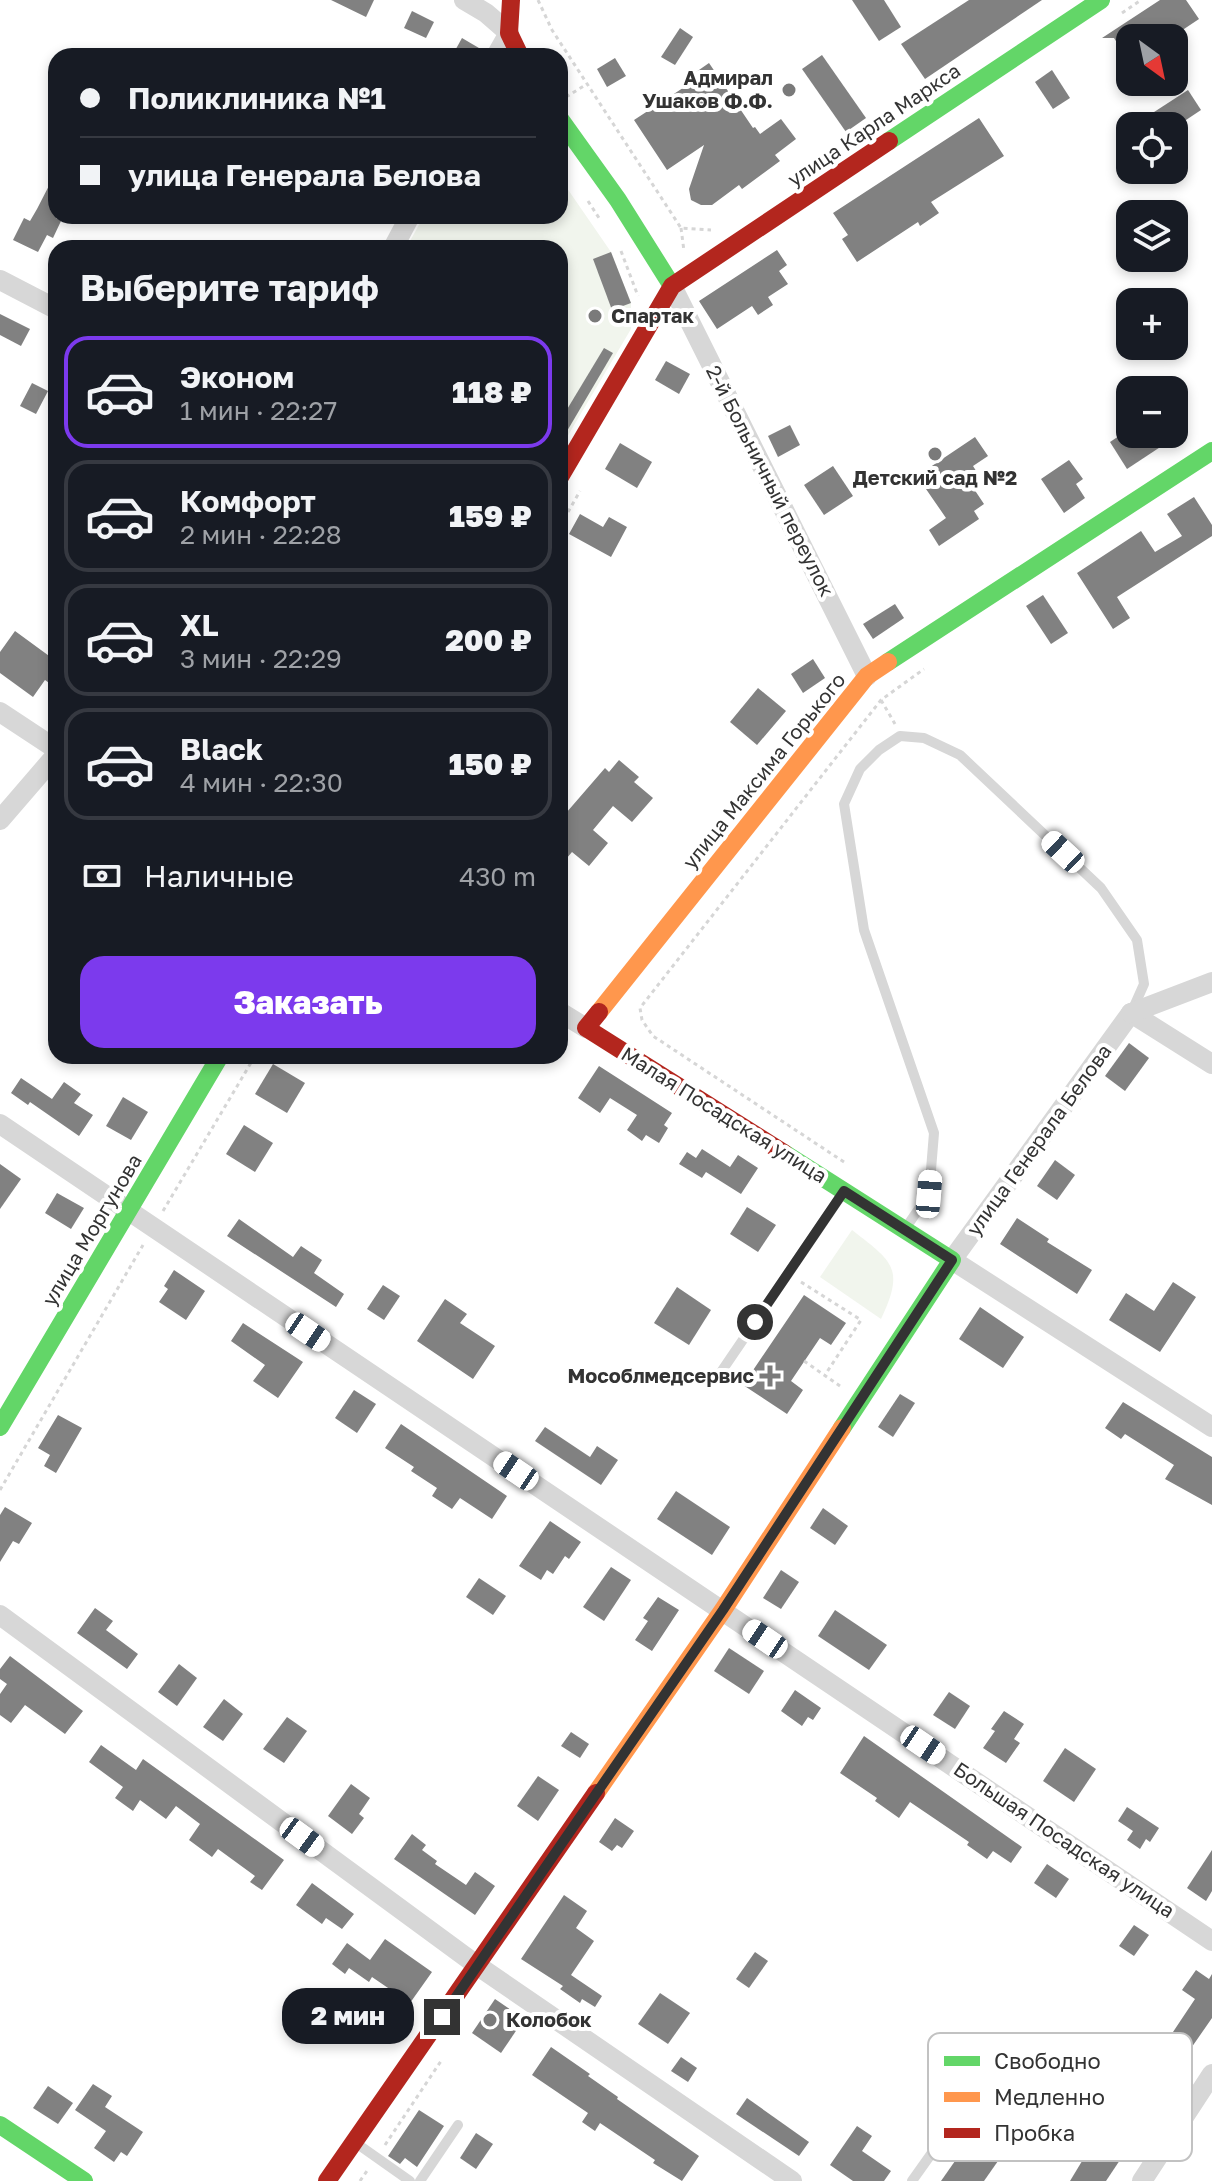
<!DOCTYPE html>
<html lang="ru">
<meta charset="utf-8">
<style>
body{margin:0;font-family:"Golos Text",sans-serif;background:#242831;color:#f1f3f6;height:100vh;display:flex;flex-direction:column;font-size:30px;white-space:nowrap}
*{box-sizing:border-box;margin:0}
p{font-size:26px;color:#9ea1a6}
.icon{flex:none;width:44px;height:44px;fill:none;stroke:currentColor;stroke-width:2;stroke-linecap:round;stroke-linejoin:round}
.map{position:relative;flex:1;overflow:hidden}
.drawer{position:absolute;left:48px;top:240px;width:520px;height:824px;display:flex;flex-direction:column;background:#171b24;border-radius:24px;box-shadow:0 4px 12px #0003}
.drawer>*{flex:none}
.guide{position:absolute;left:48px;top:48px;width:520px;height:176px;border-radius:24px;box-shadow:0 4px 12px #0003;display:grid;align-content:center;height:176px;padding:0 32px;background:#171b24}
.needle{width:52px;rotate:147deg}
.tools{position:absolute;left:1116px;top:24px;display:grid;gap:16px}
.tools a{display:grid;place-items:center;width:72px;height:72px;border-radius:16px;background:#171b24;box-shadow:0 4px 12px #0003;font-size:40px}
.end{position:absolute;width:36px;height:36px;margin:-18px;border:10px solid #333;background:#fff;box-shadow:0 0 0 4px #fff}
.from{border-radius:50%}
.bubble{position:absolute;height:56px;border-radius:24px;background:#171b24;box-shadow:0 4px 12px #0003;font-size:26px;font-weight:800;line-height:56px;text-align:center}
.car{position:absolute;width:24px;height:48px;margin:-24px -12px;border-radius:10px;box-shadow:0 0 6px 2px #0007;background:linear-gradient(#fff 24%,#345 0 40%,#fff 0 76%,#345 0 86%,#fff 0)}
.guide b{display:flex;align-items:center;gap:28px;height:76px;font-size:30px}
.guide b+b{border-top:2px solid #363941}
.guide i{width:20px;height:20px;background:#f1f3f6}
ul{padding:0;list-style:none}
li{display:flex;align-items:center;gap:24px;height:112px;margin:0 16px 12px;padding:0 16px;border:4px solid #363941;border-radius:24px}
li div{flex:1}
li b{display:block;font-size:30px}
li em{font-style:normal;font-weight:800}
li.on{border-color:#7c3aed}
li>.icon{width:72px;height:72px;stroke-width:1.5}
h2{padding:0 32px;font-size:36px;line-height:96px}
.pay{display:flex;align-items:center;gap:20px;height:88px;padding:0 32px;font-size:30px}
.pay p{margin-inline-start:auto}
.primary-button{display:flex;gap:16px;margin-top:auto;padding:16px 32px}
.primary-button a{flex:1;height:92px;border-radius:24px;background:#7c3aed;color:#fff;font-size:32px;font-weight:800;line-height:92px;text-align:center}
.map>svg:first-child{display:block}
.green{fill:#f1f5ed}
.building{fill:#818181}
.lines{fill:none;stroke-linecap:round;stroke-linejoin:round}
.path{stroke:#d6d6d6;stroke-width:3;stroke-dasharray:4 4;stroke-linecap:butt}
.lane{stroke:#d7d7d7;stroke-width:10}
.street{stroke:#d7d7d7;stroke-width:20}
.fast{stroke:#63d668;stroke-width:18}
.slow{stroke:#ff974d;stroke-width:18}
.jam{stroke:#b3261e;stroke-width:18}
.route{stroke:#333;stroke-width:10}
.poi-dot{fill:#7a7a7a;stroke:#fff;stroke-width:3}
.labels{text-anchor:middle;stroke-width:8;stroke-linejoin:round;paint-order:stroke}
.poi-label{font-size:20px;font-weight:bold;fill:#333;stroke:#fff;text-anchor:end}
.street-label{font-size:20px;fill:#333;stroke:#fff}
.key{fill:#fff;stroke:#c2c2c2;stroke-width:2}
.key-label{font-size:22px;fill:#333}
</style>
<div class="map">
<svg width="1212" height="2181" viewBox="0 0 1212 2181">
<rect width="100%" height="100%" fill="#fff"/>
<g class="green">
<polygon points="560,178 611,252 631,303 631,329 560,449 560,248 406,248 424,216 560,216"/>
<path d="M 852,1230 C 893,1262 905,1268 881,1319 L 820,1277 Z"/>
</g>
<g class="building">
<polygon points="331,0 374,0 366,17"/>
<polygon points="852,0 884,0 901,27 879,41"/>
<polygon points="969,0 1042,0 925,79 901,44"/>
<polygon points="1160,0 1186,0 1199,19 1181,31 1185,38 1130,38 1130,63 1114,38 1102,38"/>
<polygon points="412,11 434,22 426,38 404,28"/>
<polygon points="680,28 693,37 675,65 661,57"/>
<polygon points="462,38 484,51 483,56 452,56"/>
<polygon points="822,55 866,118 846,132 802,69"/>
<polygon points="615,58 626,76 607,87 597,69"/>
<polygon points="709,63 753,128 755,127 760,134 781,119 796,139 775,155 780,161 742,189 739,185 712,205 701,205 691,200 689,189 704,145 667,170 634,120 689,84 686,79"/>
<polygon points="1052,70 1070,98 1053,109 1035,82"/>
<polygon points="1188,90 1201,110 1177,126 1159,126 1151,114"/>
<polygon points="979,118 1004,156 931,202 939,213 920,226 918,222 857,262 842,239 848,235 833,213"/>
<polygon points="56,172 56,218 61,221 53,238 47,235 38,252 13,240 24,218 30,221 37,209"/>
<polygon points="777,250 787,265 779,271 788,284 768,297 773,305 758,315 752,306 717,329 699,301"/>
<polygon points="611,252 631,303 612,310 593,259"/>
<polygon points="0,314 30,329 21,346 0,335"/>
<polygon points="604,348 613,353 560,443 560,421"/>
<polygon points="666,361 690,374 679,394 655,380"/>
<polygon points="32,383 48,391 36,414 20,406"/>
<polygon points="790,425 800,445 778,457 768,436"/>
<polygon points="1122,434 1180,434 1127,469 1110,442"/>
<polygon points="975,437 988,456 973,466 978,474 968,480 984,504 974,511 979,519 939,546 929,530 946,518 917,476"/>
<polygon points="620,443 652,462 637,488 605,469"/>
<polygon points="1069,460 1083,479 1076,484 1085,498 1064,513 1041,479"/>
<polygon points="833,466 853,496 824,515 804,485"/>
<polygon points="1194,497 1212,525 1212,536 1117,597 1130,618 1113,629 1077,573 1141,531 1155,552 1182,536 1167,514"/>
<polygon points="580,514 603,527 609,517 627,527 611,557 569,534"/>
<polygon points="1043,595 1068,633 1051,644 1026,606"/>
<polygon points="895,604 904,618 873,639 863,624"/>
<polygon points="15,631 56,661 56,688 45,680 33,697 0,673 0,652"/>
<polygon points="813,659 825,678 803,693 791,674"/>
<polygon points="758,688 786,711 757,745 730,722"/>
<polygon points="619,760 639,777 634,782 653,798 632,822 613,806 593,830 608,843 589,866 572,852 560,866 560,820 605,768 609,772"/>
<polygon points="1129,1043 1149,1058 1125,1091 1105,1076"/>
<polygon points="273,1064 305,1083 287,1113 255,1094"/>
<polygon points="599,1066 672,1113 664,1125 668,1128 659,1143 646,1135 642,1141 627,1130 637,1115 610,1098 600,1113 578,1098"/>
<polygon points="21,1078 52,1099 64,1082 81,1094 74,1103 93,1115 79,1136 30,1102 28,1105 11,1093"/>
<polygon points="123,1097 148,1112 131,1140 106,1126"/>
<polygon points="244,1125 273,1143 255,1172 226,1154"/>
<polygon points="702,1149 730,1167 738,1155 758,1168 741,1194 706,1172 702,1178 679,1164 687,1152 696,1158"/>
<polygon points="1055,1160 1075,1175 1057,1200 1037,1186"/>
<polygon points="0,1164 21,1179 0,1209"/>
<polygon points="57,1193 84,1208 71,1229 45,1213"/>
<polygon points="747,1207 776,1225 758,1252 730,1234"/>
<polygon points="1017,1218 1049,1239 1047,1242 1092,1270 1077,1294 1000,1244"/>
<polygon points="239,1219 293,1257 301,1246 322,1260 314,1273 344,1294 336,1307 227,1236"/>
<polygon points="174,1270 205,1291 186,1320 159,1302 168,1289 164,1286"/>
<polygon points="1173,1282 1196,1297 1160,1352 1109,1320 1126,1293 1154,1311"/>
<polygon points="383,1285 400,1296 384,1320 367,1309"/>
<polygon points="677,1287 711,1310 689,1345 654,1323"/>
<polygon points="804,1295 846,1323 831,1345 820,1338 791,1381 803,1390 787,1414 743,1385"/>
<polygon points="445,1299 467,1314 460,1323 495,1346 473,1379 417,1341"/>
<polygon points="980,1307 1024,1337 1003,1368 959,1339"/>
<polygon points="243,1323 303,1362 278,1398 253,1381 265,1365 231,1341"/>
<polygon points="354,1390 376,1404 357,1433 335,1418"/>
<polygon points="900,1394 915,1403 893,1437 878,1427"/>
<polygon points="1123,1402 1212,1457 1212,1505 1165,1479 1174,1465 1125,1434 1121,1439 1105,1428"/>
<polygon points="58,1415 82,1428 56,1473 44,1466 50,1455 38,1448"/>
<polygon points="401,1424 507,1496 492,1519 460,1498 452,1509 432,1496 437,1488 411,1471 414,1467 385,1448"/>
<polygon points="545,1427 590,1457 597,1446 618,1460 601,1485 535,1441"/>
<polygon points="676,1491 730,1527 712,1555 657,1519"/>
<polygon points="5,1507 32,1523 19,1544 13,1541 0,1562 0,1515"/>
<polygon points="823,1508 848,1526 835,1545 810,1528"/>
<polygon points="550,1521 581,1542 569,1559 565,1556 553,1574 547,1570 541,1580 519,1566"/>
<polygon points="611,1567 631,1580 604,1621 583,1607"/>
<polygon points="781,1570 799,1582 781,1609 763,1598"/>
<polygon points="479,1578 506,1596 493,1615 466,1597"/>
<polygon points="658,1597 679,1610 652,1651 635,1640 648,1621 643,1618"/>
<polygon points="95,1608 113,1621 106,1630 138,1654 127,1669 77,1633"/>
<polygon points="835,1610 887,1645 869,1670 818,1636"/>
<polygon points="729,1648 764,1671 749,1694 714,1671"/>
<polygon points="10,1656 83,1711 65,1734 25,1705 11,1723 0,1715 0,1694 7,1684 0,1679 0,1669"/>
<polygon points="179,1664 197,1678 177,1706 158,1692"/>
<polygon points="795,1690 821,1708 813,1720 808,1717 802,1726 781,1711"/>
<polygon points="949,1692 970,1706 955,1729 933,1715"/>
<polygon points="224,1699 243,1714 223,1741 203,1727"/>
<polygon points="1004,1711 1024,1724 1014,1739 1020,1743 1006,1763 983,1748 995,1731 991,1729"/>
<polygon points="287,1717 307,1731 284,1763 263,1749"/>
<polygon points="571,1732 589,1744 580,1758 561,1746"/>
<polygon points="864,1736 1022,1847 1011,1863 993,1851 987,1859 967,1845 969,1842 910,1802 899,1818 875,1801 877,1798 840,1773"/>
<polygon points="101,1745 136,1770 143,1759 284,1860 262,1890 250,1882 255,1876 218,1849 212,1857 189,1840 200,1824 176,1806 166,1819 140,1800 133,1811 115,1798 123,1787 89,1762"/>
<polygon points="1065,1748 1096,1769 1074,1802 1043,1781"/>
<polygon points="538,1776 559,1790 538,1821 517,1806"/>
<polygon points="351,1784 370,1798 359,1814 364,1818 352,1834 328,1816"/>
<polygon points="1127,1807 1159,1828 1150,1842 1146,1839 1140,1849 1127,1840 1133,1831 1118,1821"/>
<polygon points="615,1818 634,1831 622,1848 617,1845 612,1851 599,1842"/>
<polygon points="412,1834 426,1845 422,1850 437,1861 435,1864 466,1885 475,1872 495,1886 475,1915 394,1859"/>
<polygon points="1212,1850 1212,1891 1206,1901 1187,1888"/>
<polygon points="1047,1864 1069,1879 1056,1898 1034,1883"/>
<polygon points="312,1883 354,1914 342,1929 326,1918 322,1924 296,1905"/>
<polygon points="564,1895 587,1911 576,1928 594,1941 571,1975 602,1996 595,2007 582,1999 580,2003 560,1989 563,1986 521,1959"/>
<polygon points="1134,1925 1149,1935 1134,1956 1119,1946"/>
<polygon points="385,1939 432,1972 410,2003 372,1977 369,1982 349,1968 345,1974 332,1964 347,1943 370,1960"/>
<polygon points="755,1952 768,1961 749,1988 736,1979"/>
<polygon points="1196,1970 1209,1979 1212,1974 1212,2018 1187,2054 1167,2041 1195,1999 1182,1990"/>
<polygon points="660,1993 690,2013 668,2044 638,2024"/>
<polygon points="495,1999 524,2019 501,2053 472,2033"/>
<polygon points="551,2047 590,2074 588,2076 618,2097 617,2099 699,2156 682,2181 653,2163 655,2160 600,2123 595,2131 582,2122 588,2113 532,2075"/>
<polygon points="681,2057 697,2068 688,2082 671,2071"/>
<polygon points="93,2084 112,2096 105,2107 143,2132 127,2156 121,2152 114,2162 94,2148 106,2131 75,2110"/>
<polygon points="48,2086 73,2103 58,2124 33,2108"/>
<polygon points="747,2098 809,2142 799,2156 736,2114"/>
<polygon points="419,2110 444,2126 417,2167 405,2158 400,2164 388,2156"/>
<polygon points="857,2126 872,2136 862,2151 891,2171 884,2181 853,2181 830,2165"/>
<polygon points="976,2131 1005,2151 984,2181 941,2181"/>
<polygon points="476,2133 493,2144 476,2169 460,2158"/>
<polygon points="1099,2133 1126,2151 1106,2181 1070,2181"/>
</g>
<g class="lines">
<g class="path">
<polyline points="538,0 552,30 681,228 711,230"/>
<polyline points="1122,13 1141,0"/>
<polyline points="566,97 587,84"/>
<polyline points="588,201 599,218"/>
<polyline points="681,228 684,251"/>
<polyline points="621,251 638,296"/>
<polyline points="560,526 580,491"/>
<polyline points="881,700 895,724"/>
<polyline points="844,1162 653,1036 642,1020 640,1008 881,700 924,669"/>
<polyline points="163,1211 255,1056"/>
<polyline points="801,1282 861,1320 825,1375"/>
<polyline points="804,1361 840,1386"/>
<polyline points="0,1490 143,1245"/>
<polyline points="385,2145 441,2061"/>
<polyline points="360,2181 369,2168"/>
</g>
<g class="lane">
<polyline points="905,1229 929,1194 934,1133 864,930 844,804 860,769 879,750 900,736 924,738 960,755 1101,888 1137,940 1144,984 1132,1011"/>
<polyline points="719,1375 843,1193"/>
<polyline points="356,2143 410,2181"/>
<polyline points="420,2181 458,2125"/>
<polyline points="912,2181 939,2143"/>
</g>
<g class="street">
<polyline points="464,0 486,13 509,33 496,56"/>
<polyline points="393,248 410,216"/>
<polyline points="0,280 56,309"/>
<polyline points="672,286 867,676"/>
<polyline points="0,712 56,749"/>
<polyline points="0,820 56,755"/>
<polyline points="560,1012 586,1028"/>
<polyline points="1131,1013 952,1260 1212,1427"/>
<polyline points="1131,1013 1212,1064"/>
<polyline points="1131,1013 1212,982"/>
<polyline points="0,1124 1212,1941"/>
<polyline points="0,1615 478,1966 792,2181"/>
<polyline points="1142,2181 1212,2074"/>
</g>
<g class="fast">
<polyline points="560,119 618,200 672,286"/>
<polyline points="889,141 1101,0"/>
<polyline points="888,662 1212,451"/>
<polyline points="784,1153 952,1260 842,1428"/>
<polyline points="0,1427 220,1056"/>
<polyline points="0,2125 84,2181"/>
</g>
<g class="slow">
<polyline points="599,1012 867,676 888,662"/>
<polyline points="596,1793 723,1610 842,1428"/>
</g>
<g class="jam">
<polyline points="511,0 509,33 520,56"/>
<polyline points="560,477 672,286 889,141"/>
<polyline points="599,1012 586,1028 784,1153"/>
<polyline points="327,2181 596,1793"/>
</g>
</g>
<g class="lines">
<polyline class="route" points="442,2017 723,1610 952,1260 844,1191 755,1322"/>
</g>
<g class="poi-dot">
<circle cx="789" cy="90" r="8"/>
<circle cx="595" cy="316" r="8"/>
<circle cx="935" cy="454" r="8"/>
<path d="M766 1364h8v8h8v8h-8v8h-8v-8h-8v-8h8z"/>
<circle cx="490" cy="2020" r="8"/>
</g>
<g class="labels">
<g class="poi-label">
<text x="773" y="85">Адмирал<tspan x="773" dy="23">Ушаков Ф.Ф.</tspan></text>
<text x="611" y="323" text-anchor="start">Спартак</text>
<text x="935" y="485" text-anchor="middle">Детский сад №2</text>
<text x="754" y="1383">Мособлмедсервис</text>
<text x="506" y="2027" text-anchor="start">Колобок</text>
</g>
<g class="street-label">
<text transform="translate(874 125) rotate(-34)" y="7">улица Карла Маркса</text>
<text transform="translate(770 481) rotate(63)" y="7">2-й Больничный переулок</text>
<text transform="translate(764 771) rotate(-51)" y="7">улица Максима Горького</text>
<text transform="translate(724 1115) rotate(32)" y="7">Малая Посадская улица</text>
<text transform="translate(1039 1140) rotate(-54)" y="7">улица Генерала Белова</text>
<text transform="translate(92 1230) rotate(-59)" y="7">улица Моргунова</text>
<text transform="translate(1064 1840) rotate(34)" y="7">Большая Посадская улица</text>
</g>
</g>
<rect x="928" y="2033" width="264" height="128" rx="12" class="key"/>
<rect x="944" y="2056" width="36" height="10" fill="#63d668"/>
<rect x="944" y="2092" width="36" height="10" fill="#ff974d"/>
<rect x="944" y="2128" width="36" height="10" fill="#b3261e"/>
<g class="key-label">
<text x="994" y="2069">Свободно</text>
<text x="994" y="2105">Медленно</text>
<text x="994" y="2141">Пробка</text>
</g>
</svg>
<div class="tools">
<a><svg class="needle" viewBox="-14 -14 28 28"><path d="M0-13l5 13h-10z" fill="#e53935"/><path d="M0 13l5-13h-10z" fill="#9ea1a6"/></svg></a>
<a><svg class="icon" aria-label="locate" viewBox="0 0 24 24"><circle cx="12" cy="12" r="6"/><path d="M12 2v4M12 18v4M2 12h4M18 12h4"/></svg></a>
<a><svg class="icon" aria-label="layers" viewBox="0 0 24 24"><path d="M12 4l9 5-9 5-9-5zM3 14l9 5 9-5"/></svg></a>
<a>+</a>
<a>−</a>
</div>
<i class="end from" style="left:755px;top:1322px"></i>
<i class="end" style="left:442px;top:2017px"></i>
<div class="bubble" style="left:282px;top:1988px;width:132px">2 мин</div>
<i class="car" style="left:1063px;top:852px;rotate:313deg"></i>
<i class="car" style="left:929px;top:1194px;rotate:5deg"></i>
<i class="car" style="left:308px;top:1332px;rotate:124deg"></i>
<i class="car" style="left:516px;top:1471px;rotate:304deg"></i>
<i class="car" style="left:765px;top:1639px;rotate:304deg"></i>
<i class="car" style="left:923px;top:1745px;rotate:124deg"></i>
<i class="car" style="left:302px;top:1837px;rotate:126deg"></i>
<div class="guide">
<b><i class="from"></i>Поликлиника №1</b>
<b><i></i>улица Генерала Белова</b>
</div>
<section class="drawer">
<h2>Выберите тариф</h2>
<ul>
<li class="on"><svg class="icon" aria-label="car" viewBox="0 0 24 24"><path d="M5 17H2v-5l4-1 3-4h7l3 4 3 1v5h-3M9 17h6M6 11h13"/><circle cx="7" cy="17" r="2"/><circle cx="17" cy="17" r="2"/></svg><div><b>Эконом</b><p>1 мин · 22:27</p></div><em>118 ₽</em></li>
<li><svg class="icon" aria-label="car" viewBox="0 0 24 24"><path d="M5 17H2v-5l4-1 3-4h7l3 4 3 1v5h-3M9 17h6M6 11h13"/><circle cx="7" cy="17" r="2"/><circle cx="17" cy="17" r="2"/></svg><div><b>Комфорт</b><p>2 мин · 22:28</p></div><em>159 ₽</em></li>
<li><svg class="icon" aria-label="car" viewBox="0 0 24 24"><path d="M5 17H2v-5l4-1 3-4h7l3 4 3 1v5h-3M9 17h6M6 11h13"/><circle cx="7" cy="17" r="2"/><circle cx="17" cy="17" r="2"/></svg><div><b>XL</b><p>3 мин · 22:29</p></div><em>200 ₽</em></li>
<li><svg class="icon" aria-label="car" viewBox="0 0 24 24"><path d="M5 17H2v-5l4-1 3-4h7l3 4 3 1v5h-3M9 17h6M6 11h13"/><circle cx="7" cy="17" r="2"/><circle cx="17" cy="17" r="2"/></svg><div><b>Black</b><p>4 мин · 22:30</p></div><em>150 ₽</em></li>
</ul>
<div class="pay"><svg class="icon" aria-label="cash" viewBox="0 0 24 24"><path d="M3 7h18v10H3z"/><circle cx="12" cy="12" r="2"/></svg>Наличные<p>430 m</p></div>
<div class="primary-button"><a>Заказать</a></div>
</section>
</div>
